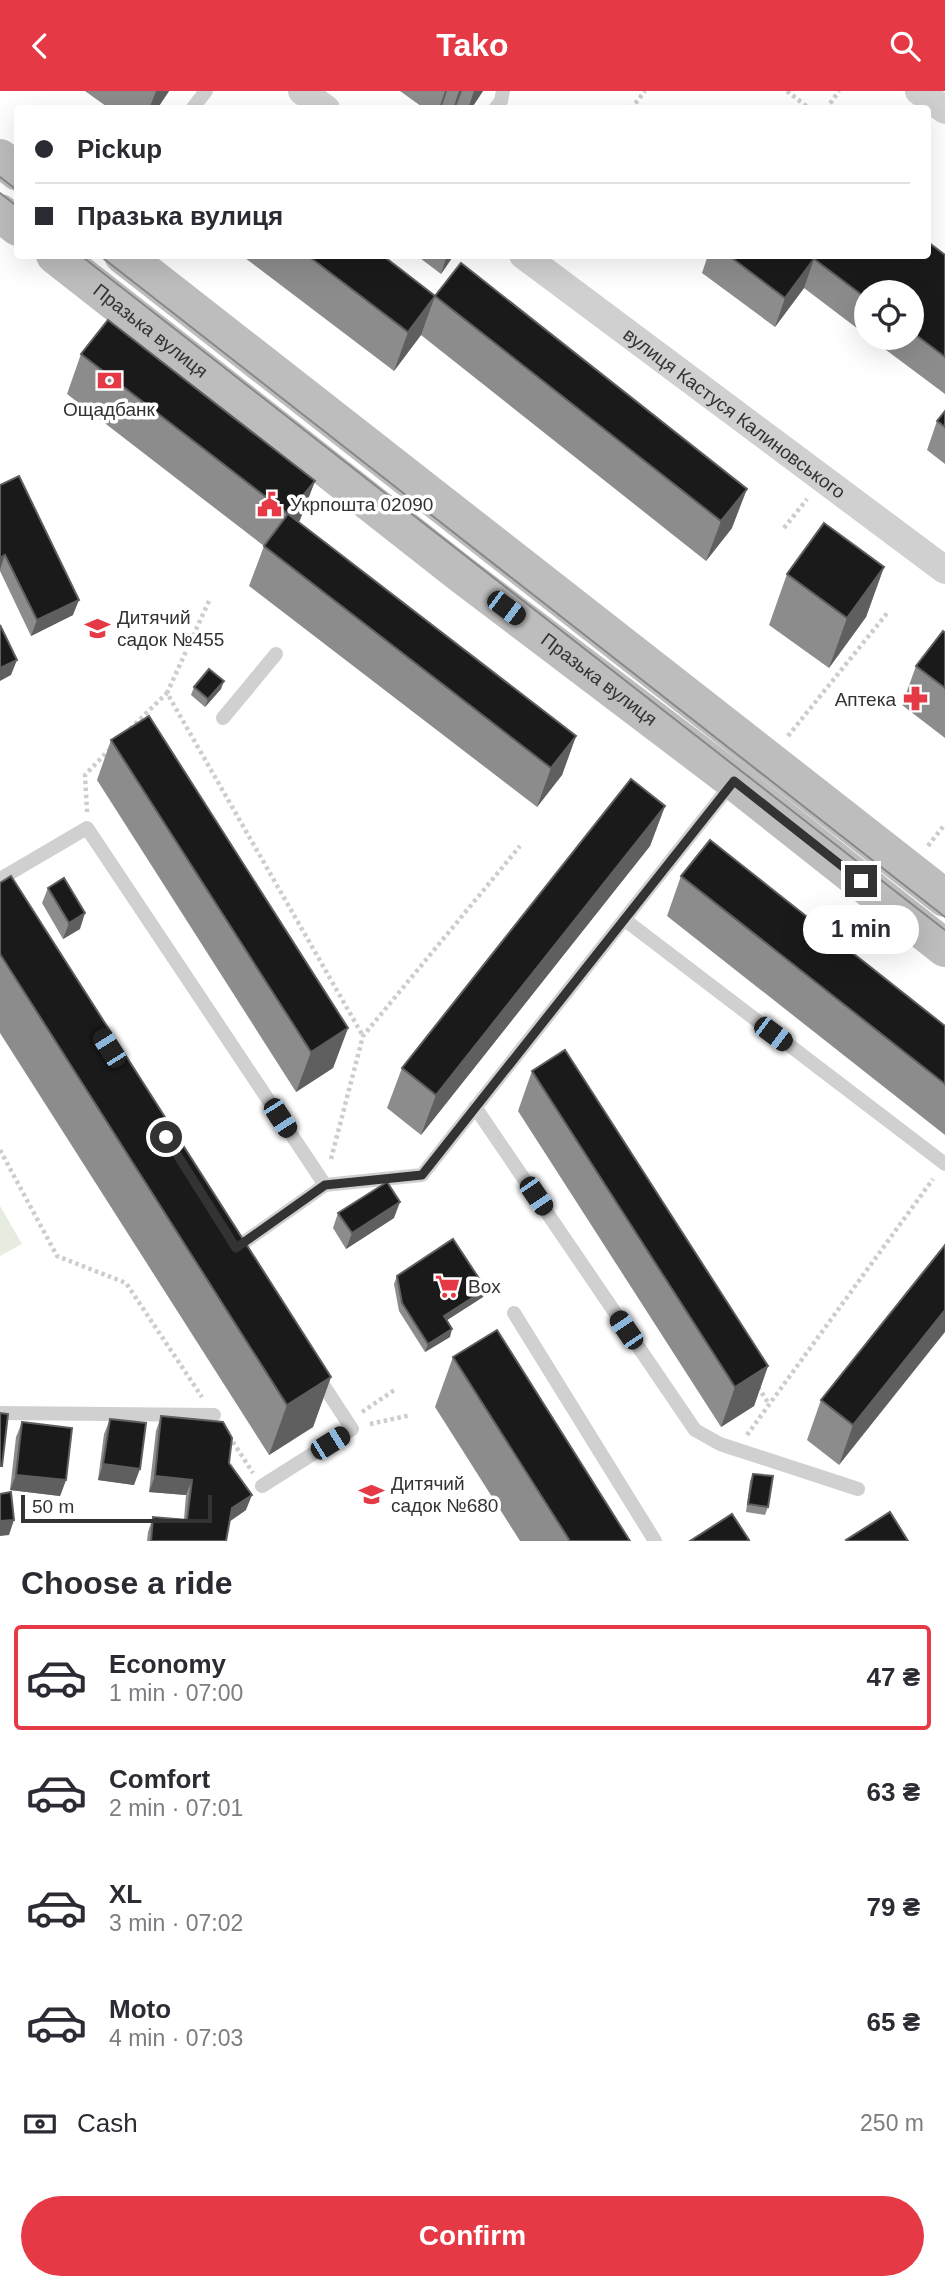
<!DOCTYPE html>
<meta charset="utf-8">
<style>
body{margin:0;font-family:Arial,sans-serif;background:#f7f7f7;color:#2b2b33;height:100vh;display:flex;flex-direction:column;font-size:26px;white-space:nowrap}
*{box-sizing:border-box;margin:0}
p{font-size:23px;color:#7c7c81}
.icon{flex:none;width:38px;height:38px;fill:none;stroke:currentColor;stroke-width:2;stroke-linecap:round;stroke-linejoin:round}
.map{position:relative;height:1450px;overflow:hidden}
.sheet{display:flex;flex-direction:column;background:#fff;flex:1}
.sheet>*{flex:none}
.hud{position:absolute;left:14px;top:14px;width:917px;height:154px;border-radius:7px;box-shadow:0 7px 28px #0002;display:grid;align-content:center;height:154px;padding:0 21px;background:#fff}
.buttons{position:absolute;left:854px;top:189px;display:grid;gap:14px}
.buttons a{display:grid;place-items:center;width:70px;height:70px;border-radius:50%;background:#fff;box-shadow:0 7px 28px #0002;font-size:35px}
.scale{position:absolute;left:21px;bottom:18px;width:191px;box-sizing:border-box;padding-left:7px;border:4px solid #333;border-top:0;font-size:19px;line-height:24px;white-space:nowrap;color:#333;-webkit-text-stroke:5px #fff;paint-order:stroke}
.end{position:absolute;width:32px;height:32px;margin:-16px;border:9px solid #333;background:#fff;box-shadow:0 0 0 4px #fff}
.from{border-radius:50%}
.bubble{position:absolute;height:49px;border-radius:24px;background:#fff;box-shadow:0 7px 28px #0002;font-size:23px;font-weight:600;line-height:49px;text-align:center}
.car{position:absolute;width:21px;height:42px;margin:-21px -10px;border-radius:9px;box-shadow:0 0 5px 2px #0007;background:linear-gradient(#222 24%,#8ab4d8 0 40%,#222 0 76%,#8ab4d8 0 86%,#222 0)}
.hud b{display:flex;align-items:center;gap:24px;height:66px;font-size:26px}
.hud b+b{border-top:2px solid #e1e1e2}
.hud i{width:18px;height:18px;background:#2b2b33}
ul{padding:0;list-style:none}
li{display:flex;align-items:center;gap:21px;height:105px;margin:0 14px 10px;padding:0 7px;border:4px solid transparent;border-radius:7px}
li div{flex:1}
li b{display:block;font-size:26px}
li em{font-style:normal;font-weight:600}
li.active{border-color:#e63946}
li>.icon{width:63px;height:63px;stroke-width:1.5}
h2{padding:0 21px;font-size:32px;line-height:84px}
.pay{display:flex;align-items:center;gap:18px;height:77px;padding:0 21px;font-size:26px}
.pay p{margin-inline-start:auto}
.button{display:flex;gap:14px;margin-top:auto;padding:14px 21px}
.button a{flex:1;height:80px;border-radius:42px;background:#e63946;color:#fff;font-size:28px;font-weight:600;line-height:80px;text-align:center}
header{display:flex;justify-content:space-between;align-items:center;height:91px;padding:0 21px;background:#e63946;color:#fff;font-size:32px;font-weight:600}
.map>svg:first-child{display:block}
.green{fill:#e6ecdf}
.lines{fill:none;stroke-linecap:round;stroke-linejoin:round}
.path{stroke:#cdcdcd;stroke-width:4.5;stroke-dasharray:3.5 3.5;stroke-linecap:butt}
.lane{stroke:#d0d0d0;stroke-width:14}
.street{stroke:#d0d0d0;stroke-width:28}
.secondary{stroke:#bdbdbd;stroke-width:38}
.tram{stroke:#888;stroke-width:2}
.wall{fill:#8c8c8c}
.shaded-wall{fill:#5f5f5f}
.building{fill:#1a1a1a;stroke:#5f5f5f;stroke-width:2}
.route{stroke:#333;stroke-width:9}
.labels{text-anchor:middle;stroke-width:7;stroke-linejoin:round;paint-order:stroke}
.street-label{font-size:19px;fill:#333;stroke:#fff}
.poi-label{font-size:19px;fill:#333;stroke:#fff;text-anchor:start}
</style>
<header><svg class="icon" aria-label="back" viewBox="0 0 24 24"><path d="M15 5l-7 7 7 7"/></svg>Tako<svg class="icon" aria-label="search" viewBox="0 0 24 24"><circle cx="10" cy="10" r="6"/><path d="M15 15l6 6"/></svg></header>
<div class="map">
<svg width="945" height="1450" viewBox="0 0 945 1450">
<rect width="100%" height="100%" fill="#fff"/>
<polygon class="green" points="0,1115 22,1153 0,1165"/>
<g class="lines">
<g class="path">
<polyline points="787,0 810,18"/>
<polyline points="631,18 645,0"/>
<polyline points="826,18 839,0"/>
<polyline points="784,437 807,408"/>
<polyline points="209,510 167,602 363,945"/>
<polyline points="130,638 167,602"/>
<polyline points="788,645 888,521"/>
<polyline points="87,721 85,684 109,659"/>
<polyline points="928,755 945,733"/>
<polyline points="0,1059 57,1165 126,1192 202,1306"/>
<polyline points="331,1068 363,945 520,755"/>
<polyline points="758,1296 769,1313"/>
<polyline points="362,1321 396,1298"/>
<polyline points="370,1333 411,1324"/>
<polyline points="747,1344 933,1088"/>
<polyline points="229,1345 253,1382"/>
</g>
<g class="lane">
<polyline points="192,18 206,0"/>
<polyline points="495,18 501,10 503,0"/>
<polyline points="223,627 276,563"/>
<polyline points="0,788 87,737 325,1094"/>
<polyline points="625,829 945,1073"/>
<polyline points="475,1016 695,1339 720,1353 858,1398"/>
<polyline points="236,1157 325,1094 422,1084 733,691"/>
<polyline points="514,1222 655,1450"/>
<polyline points="0,1322 214,1324"/>
<polyline points="262,1395 352,1338 316,1283"/>
</g>
<g class="street">
<polyline points="302,0 326,18"/>
<polyline points="919,0 945,19"/>
<path id="s1" d="M 523,164 L 945,479"/>
</g>
<g class="secondary">
<polyline points="0,67 18,81"/>
<polyline points="0,122 18,136"/>
<path id="s2" d="M 55,164 L 461,483 L 734,690 L 945,857"/>
<polyline points="123,164 945,807"/>
</g>
<g class="tram">
<polyline points="0,86 18,100"/>
<polyline points="0,102 18,116"/>
<polyline points="80,164 945,839"/>
<polyline points="99,164 945,826"/>
</g>
</g>
<g class="wall">
<polygon points="85,0 169,0 157,18 110,18"/>
<polygon points="400,0 483,0 471,18 425,18"/>
<polygon points="241,164 382,164 435,205 732,437 706,470 421,244 394,280"/>
<polygon points="416,164 454,164 441,183"/>
<polygon points="708,164 945,164 945,303 870,247 912,247 912,201 866,201 866,244 804,197 775,236 702,182"/>
<polygon points="81,263 315,390 299,431 576,645 562,684 537,716 249,495 264,455 67,303"/>
<polygon points="945,320 945,373 927,359 937,330"/>
<polygon points="0,394 73,524 31,545 0,480"/>
<polygon points="884,476 866,526 829,577 769,534 787,483"/>
<polygon points="945,542 945,647 902,614 916,575"/>
<polygon points="194,596 221,598 205,616 191,604"/>
<polygon points="111,649 348,937 333,977 296,1001 97,689"/>
<polygon points="665,715 650,755 421,1044 387,1017 402,977"/>
<polygon points="681,785 945,935 945,1044 667,825"/>
<polygon points="0,792 331,1286 313,1336 269,1364 0,942"/>
<polygon points="48,797 80,838 63,848 42,812"/>
<polygon points="532,980 768,1275 754,1315 721,1336 518,1020"/>
<polygon points="338,1122 394,1127 346,1158 333,1137"/>
<polygon points="945,1154 839,1374 807,1349 821,1309"/>
<polygon points="397,1185 483,1206 447,1229 450,1246 425,1261 399,1220 394,1193"/>
<polygon points="453,1266 630,1450 520,1450 435,1316"/>
<polygon points="161,1325 229,1372 246,1419 230,1430 226,1450 147,1450 148,1441 153,1426 184,1428 186,1404 149,1401 156,1340"/>
<polygon points="110,1328 134,1394 98,1389 104,1343"/>
<polygon points="22,1331 66,1389 60,1405 10,1399 16,1346"/>
<polygon points="753,1383 768,1416 765,1424 746,1421 750,1390"/>
</g>
<g class="shaded-wall">
<polygon points="156,0 169,0 157,18 149,18"/>
<polygon points="445,0 447,0 441,18 439,18"/>
<polygon points="459,0 462,0 455,18 453,18"/>
<polygon points="474,0 483,0 471,18 468,18"/>
<polygon points="448,164 454,164 441,183 446,167"/>
<polygon points="814,168 804,197 775,236 785,207"/>
<polygon points="435,205 421,244 394,280 408,241"/>
<polygon points="315,390 300,429 274,463 288,423"/>
<polygon points="747,398 732,437 706,470 721,430"/>
<polygon points="5,464 0,479 0,467"/>
<polygon points="884,476 866,526 829,577 847,527"/>
<polygon points="79,509 73,524 31,545 37,529"/>
<polygon points="17,569 11,584 0,590 0,577"/>
<polygon points="224,590 221,598 205,616 208,608"/>
<polygon points="576,645 562,684 537,716 551,677"/>
<polygon points="665,715 650,755 421,1044 436,1004"/>
<polygon points="85,822 80,838 63,848 69,832"/>
<polygon points="348,937 333,977 296,1001 311,961"/>
<polygon points="400,1111 394,1127 346,1158 352,1142"/>
<polygon points="486,1198 483,1206 441,1233 444,1225"/>
<polygon points="945,1219 945,1241 839,1374 853,1334"/>
<polygon points="452,1238 450,1246 425,1261 428,1253"/>
<polygon points="768,1275 754,1315 721,1336 735,1296"/>
<polygon points="331,1286 313,1336 269,1364 287,1314"/>
<polygon points="103,1373 140,1378 134,1394 98,1389"/>
<polygon points="16,1384 66,1389 60,1405 10,1399"/>
<polygon points="155,1385 192,1389 186,1404 149,1401"/>
<polygon points="252,1404 246,1419 226,1433 232,1417"/>
<polygon points="14,1429 9,1444 0,1445 0,1430"/>
</g>
<g class="building">
<polygon points="928,151 945,164 945,266 912,241 912,201 866,201 866,207 814,168 785,207 728,164 928,164"/>
<polygon points="307,164 382,164 435,205 408,241"/>
<polygon points="461,172 747,398 721,430 435,205"/>
<polygon points="108,229 315,390 288,423 81,263"/>
<polygon points="945,320 945,336 937,330"/>
<polygon points="19,385 79,509 37,529 5,464 0,467 0,394"/>
<polygon points="288,423 576,645 551,677 264,455"/>
<polygon points="824,432 884,476 847,527 787,483"/>
<polygon points="0,534 17,569 0,577"/>
<polygon points="943,540 945,542 945,597 916,575"/>
<polygon points="209,578 224,590 208,608 194,596"/>
<polygon points="149,625 348,937 311,961 111,649"/>
<polygon points="631,688 665,715 436,1004 402,977"/>
<polygon points="710,749 945,935 945,993 681,785"/>
<polygon points="11,785 331,1286 287,1314 0,863 0,792"/>
<polygon points="64,787 85,822 69,832 48,797"/>
<polygon points="565,959 768,1275 735,1296 532,980"/>
<polygon points="387,1091 400,1111 352,1142 338,1122"/>
<polygon points="453,1148 486,1198 444,1225 452,1238 428,1253 402,1212 397,1185"/>
<polygon points="945,1154 945,1219 853,1334 821,1309"/>
<polygon points="497,1239 630,1450 570,1450 453,1266"/>
<polygon points="0,1322 8,1323 2,1375 0,1375"/>
<polygon points="161,1325 223,1331 232,1347 229,1372 252,1404 232,1417 226,1450 151,1450 153,1426 187,1429 192,1389 155,1385"/>
<polygon points="110,1328 146,1332 140,1378 103,1373"/>
<polygon points="22,1331 72,1337 66,1389 16,1384"/>
<polygon points="753,1383 773,1385 768,1416 748,1413"/>
<polygon points="11,1401 14,1429 0,1430 0,1403"/>
<polygon points="890,1421 908,1450 847,1450 846,1449"/>
<polygon points="732,1423 749,1449 746,1450 690,1450"/>
</g>
<g class="lines">
<polyline class="route" points="166,1046 236,1157 325,1094 422,1084 734,690 861,790"/>
</g>
<defs>
<symbol id="bank-bare" viewBox="-9 -9 18 18"><path d="M-6-4H6V4H-6ZM0-2.3a2.3 2.3 0 1 0 0 4.6a2.3 2.3 0 1 0 0-4.6Z" fill="#e63946" stroke="#fff" stroke-width="2.5" paint-order="stroke"/></symbol>
<symbol id="civic-bare" viewBox="-9 -9 18 18"><path d="M-.6-6.5H3V-4.5H.6V-3L4-1V1h2V6H-6V1h2V-1L-.6-3ZM-1.2 2.5V6h2.4V2.5Z" fill="#e63946" stroke="#fff" stroke-width="2.5" paint-order="stroke"/></symbol>
<symbol id="school-bare" viewBox="-9 -9 18 18"><path d="M0-5L7-2L0 1L-7-2ZM-4 1L0 2.5L4 1V4Q0 6-4 4Z" fill="#e63946" stroke="#fff" stroke-width="2.5" paint-order="stroke"/></symbol>
<symbol id="pharmacy-bare" viewBox="-9 -9 18 18"><path d="M-2-6h4v4h4v4h-4v4h-4v-4h-4v-4h4Z" fill="#e63946" stroke="#fff" stroke-width="2.5" paint-order="stroke"/></symbol>
<symbol id="supermarket-bare" viewBox="-9 -9 18 18"><path d="M-6-5.5h2.5l.6 2H6L4.5 2H-2.5L-4.4-4H-6ZM-1.5 3.2a1.3 1.3 0 1 0 .1 0ZM3 3.2a1.3 1.3 0 1 0 .1 0Z" fill="#e63946" stroke="#fff" stroke-width="2.5" paint-order="stroke"/></symbol>
</defs>
<g fill-rule="evenodd">
<use href="#bank-bare" x="92" y="272" width="35" height="35"/>
<use href="#civic-bare" x="252" y="396" width="35" height="35"/>
<use href="#school-bare" x="80" y="520" width="35" height="35"/>
<use href="#pharmacy-bare" x="898" y="590" width="35" height="35"/>
<use href="#supermarket-bare" x="430" y="1178" width="35" height="35"/>
<use href="#school-bare" x="354" y="1386" width="35" height="35"/>
</g>
<g class="labels">
<g class="street-label">
<text dy="7" stroke="none"><textPath href="#s2" startOffset="122">Празька вулиця</textPath></text>
<text dy="7" stroke="none"><textPath href="#s1" startOffset="264">вулиця Кастуся Калиновського</textPath></text>
<text dy="7" stroke="none"><textPath href="#s2" startOffset="690">Празька вулиця</textPath></text>
</g>
<g class="poi-label">
<text x="109" y="325" text-anchor="middle">Ощадбанк</text>
<text x="290" y="420">Укрпошта 02090</text>
<text x="117" y="533">Дитячий<tspan x="117" dy="22">садок №455</tspan></text>
<text x="896" y="615" text-anchor="end">Аптека</text>
<text x="468" y="1202">Box</text>
<text x="391" y="1399">Дитячий<tspan x="391" dy="22">садок №680</tspan></text>
</g>
</g>
</svg>
<div class="buttons">
<a><svg class="icon" aria-label="locate" viewBox="0 0 24 24"><circle cx="12" cy="12" r="6"/><path d="M12 2v4M12 18v4M2 12h4M18 12h4"/></svg></a>
</div>
<div class="scale">50 m</div>
<i class="end from" style="left:166px;top:1046px"></i>
<i class="end" style="left:861px;top:790px"></i>
<div class="bubble" style="left:803px;top:814px;width:116px">1 min</div>
<i class="car" style="left:506px;top:517px;rotate:127deg"></i>
<i class="car" style="left:773px;top:943px;rotate:127deg"></i>
<i class="car" style="left:109px;top:957px;rotate:328deg"></i>
<i class="car" style="left:280px;top:1027px;rotate:147deg"></i>
<i class="car" style="left:536px;top:1105px;rotate:146deg"></i>
<i class="car" style="left:626px;top:1239px;rotate:326deg"></i>
<i class="car" style="left:330px;top:1352px;rotate:58deg"></i>
<div class="hud">
<b><i class="from"></i>Pickup</b>
<b><i></i>Празька вулиця</b>
</div>
</div>
<section class="sheet">
<h2>Choose a ride</h2>
<ul>
<li class="active"><svg class="icon" aria-label="car" viewBox="0 0 24 24"><path d="M5 17H2v-5l4-1 3-4h7l3 4 3 1v5h-3M9 17h6M6 11h13"/><circle cx="7" cy="17" r="2"/><circle cx="17" cy="17" r="2"/></svg><div><b>Economy</b><p>1 min · 07:00</p></div><em>47 ₴</em></li>
<li><svg class="icon" aria-label="car" viewBox="0 0 24 24"><path d="M5 17H2v-5l4-1 3-4h7l3 4 3 1v5h-3M9 17h6M6 11h13"/><circle cx="7" cy="17" r="2"/><circle cx="17" cy="17" r="2"/></svg><div><b>Comfort</b><p>2 min · 07:01</p></div><em>63 ₴</em></li>
<li><svg class="icon" aria-label="car" viewBox="0 0 24 24"><path d="M5 17H2v-5l4-1 3-4h7l3 4 3 1v5h-3M9 17h6M6 11h13"/><circle cx="7" cy="17" r="2"/><circle cx="17" cy="17" r="2"/></svg><div><b>XL</b><p>3 min · 07:02</p></div><em>79 ₴</em></li>
<li><svg class="icon" aria-label="car" viewBox="0 0 24 24"><path d="M5 17H2v-5l4-1 3-4h7l3 4 3 1v5h-3M9 17h6M6 11h13"/><circle cx="7" cy="17" r="2"/><circle cx="17" cy="17" r="2"/></svg><div><b>Moto</b><p>4 min · 07:03</p></div><em>65 ₴</em></li>
</ul>
<div class="pay"><svg class="icon" aria-label="cash" viewBox="0 0 24 24"><path d="M3 7h18v10H3z"/><circle cx="12" cy="12" r="2"/></svg>Cash<p>250 m</p></div>
<div class="button"><a>Confirm</a></div>
</section>
